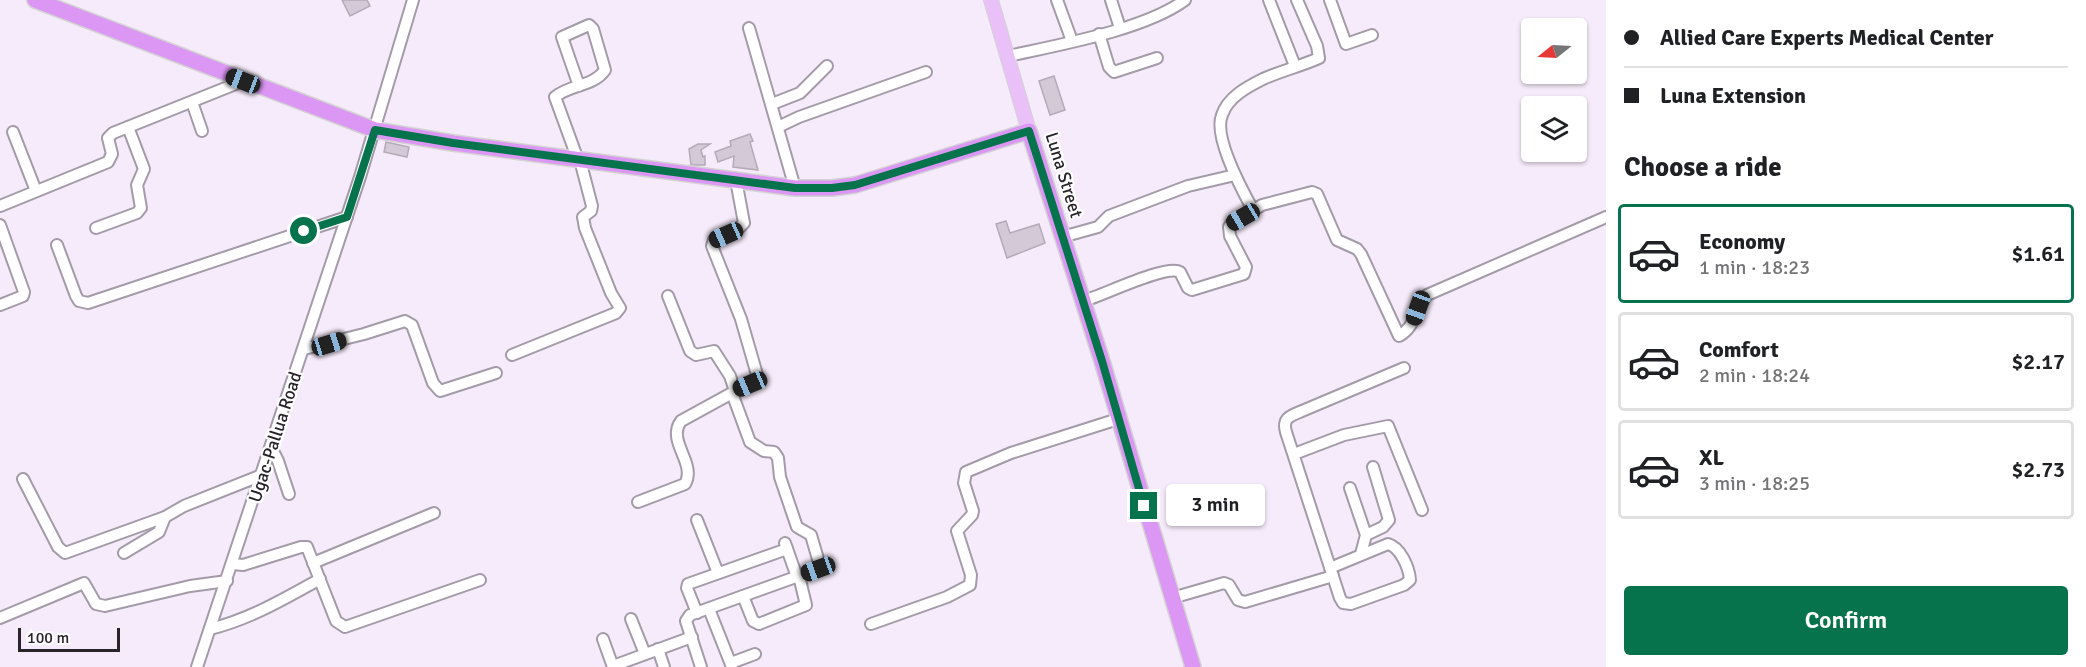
<!DOCTYPE html>
<meta charset="utf-8">
<style>
body{margin:0;font-family:Signika,sans-serif;background:#f2f2f2;color:#202124;height:100vh;display:flex;flex-direction:column;font-size:22px;white-space:nowrap}
*{box-sizing:border-box;margin:0}
p{font-size:20px;color:#757577}
.icon{flex:none;width:33px;height:33px;fill:none;stroke:currentColor;stroke-width:2;stroke-linecap:round;stroke-linejoin:round}
.map{position:relative;flex:1;overflow:hidden}
.panel{display:flex;flex-direction:column;background:#fff;width:480px}
.panel>*{flex:none}
.banner{display:grid;align-content:center;height:132px;padding:0 18px;background:#fff}
.needle{width:39px;rotate:252deg}
.buttons{position:absolute;left:1521px;top:18px;display:grid;gap:12px}
.buttons a{display:grid;place-items:center;width:66px;height:66px;border-radius:6px;background:#fff;box-shadow:0 2px 4px #0004;font-size:30px}
.scale{position:absolute;left:18px;bottom:15px;width:102px;box-sizing:border-box;padding-left:6px;border:3px solid #28242a;border-top:0;font-size:16px;line-height:21px;white-space:nowrap;color:#28242a;-webkit-text-stroke:4px #fff;paint-order:stroke}
.end{position:absolute;width:27px;height:27px;margin:-14px;border:8px solid #07734c;background:#fff;box-shadow:0 0 0 3px #fff}
.from{border-radius:50%}
.bubble{position:absolute;height:42px;border-radius:6px;background:#fff;box-shadow:0 2px 4px #0004;font-size:20px;font-weight:600;line-height:42px;text-align:center}
.car{position:absolute;width:18px;height:36px;margin:-18px -9px;border-radius:8px;box-shadow:0 0 4px 2px #0007;background:linear-gradient(#222 24%,#8ab4d8 0 40%,#222 0 76%,#8ab4d8 0 86%,#222 0)}
.banner b{display:flex;align-items:center;gap:21px;height:57px;font-size:22px}
.banner b+b{border-top:2px solid #e0e0e0}
.banner i{width:15px;height:15px;background:#202124}
ul{padding:0;list-style:none}
li{display:flex;align-items:center;gap:18px;height:99px;margin:0 12px 9px;padding:0 6px;border:3px solid #e0e0e0;border-radius:6px}
li div{flex:1}
li b{display:block;font-size:22px}
li em{font-style:normal;font-weight:600}
li.selected{border-color:#07734c}
li>.icon{width:54px;height:54px;stroke-width:1.5}
h2{padding:0 18px;font-size:27px;line-height:72px}
.button{display:flex;gap:12px;margin-top:auto;padding:12px 18px}
.button a{flex:1;height:69px;border-radius:6px;background:#07734c;color:#fff;font-size:24px;font-weight:600;line-height:69px;text-align:center}
main{display:flex;flex:1;min-height:0}
.map>svg:first-child{display:block}
.building{fill:#d3c9d7;stroke:#b4aab8;stroke-width:1.5}
.lines{fill:none;stroke-linecap:round;stroke-linejoin:round}
.minor-casing{stroke:#a49ba8;stroke-width:14}
.major-casing{stroke:#d4d3d4;stroke-width:16}
.highway-casing{stroke:#d4d3d4;stroke-width:18}
.minor{stroke:#fff;stroke-width:10}
.major{stroke:#e9c1f8;stroke-width:14}
.highway{stroke:#db97f3;stroke-width:15}
.route{stroke:#07734c;stroke-width:8}
.labels{text-anchor:middle;stroke-width:4.5;stroke-linejoin:round;paint-order:stroke}
.street-label{font-size:18px;fill:#28242a;stroke:#fff}
</style>
<main>
<div class="map">
<svg width="1606" height="667" viewBox="0 0 1606 667">
<rect width="100%" height="100%" fill="#f6ebfa"/>
<g class="building">
<polygon points="342,0 367,0 370,6 350,16"/>
<polygon points="1054,76 1065,110 1050,115 1039,81"/>
<polygon points="750,134 753,141 750,142 758,170 733,167 734,156 718,162 715,152 731,146 730,141"/>
<polygon points="386,142 409,147 407,157 384,152"/>
<polygon points="698,144 710,144 701,150 703,157 705,156 705,165 691,165 689,149"/>
<polygon points="1006,221 1010,233 1039,224 1045,243 1007,258 996,224"/>
</g>
<g class="lines">
<defs>
<g id="minor">
<polyline points="1057,0 1072,41"/>
<polyline points="1111,0 1120,28"/>
<polyline points="1269,0 1295,66"/>
<polyline points="1330,0 1346,44 1372,35"/>
<polyline points="749,28 795,188"/>
<polyline points="1099,34 1109,67 1114,72 1157,58"/>
<path d="M 1008,56 C 1058,45 1144,30 1185,0"/>
<polyline points="192,102 202,131"/>
<polyline points="772,104 800,93 827,66"/>
<polyline points="778,127 799,117 926,72"/>
<polyline points="13,132 36,191"/>
<path d="M 578,160 L 555,97 C 570,84 593,87 605,70 L 593,29 L 589,25 L 562,37 L 579,86"/>
<polyline points="0,206 108,162 112,154 108,138 113,133 243,81"/>
<path d="M 1253,210 C 1242,190 1213,136 1222,115 C 1228,97 1247,87 1263,79 C 1281,71 1301,66 1319,58 L 1317,46 L 1297,0"/>
<polyline points="0,225 24,292 23,296 0,305"/>
<polyline points="96,228 137,213 141,208 137,185 144,169 128,127"/>
<polyline points="1062,237 1098,227 1109,216 1188,186 1235,175"/>
<polyline points="57,245 76,296 79,301 88,303 347,217"/>
<polyline points="668,296 690,351 696,355 714,351 730,376 735,391"/>
<path d="M 1083,301 C 1102,296 1166,264 1180,272 L 1188,288 L 1192,290 L 1244,274 L 1246,267 L 1230,236 L 1229,227 L 1231,224 L 1262,205 L 1312,192 L 1317,194 L 1337,240 L 1357,249 L 1361,254 L 1399,336 C 1416,327 1414,309 1427,295 L 1606,217"/>
<polyline points="304,349 364,334 405,321 412,325 433,383 440,391 496,373"/>
<polyline points="512,355 616,313 620,308 611,293 585,228 583,217 591,211 592,206 580,160"/>
<polyline points="271,447 278,461 289,494"/>
<polyline points="1294,454 1344,435 1388,426 1422,510"/>
<polyline points="23,479 58,547 65,553 165,517"/>
<polyline points="1350,488 1366,535 1361,554"/>
<path d="M 638,502 L 685,484 C 697,463 666,441 681,421 L 732,393"/>
<polyline points="697,520 718,573"/>
<polyline points="1366,535 1383,527 1389,520 1373,467"/>
<polyline points="785,543 797,577"/>
<polyline points="124,553 159,532 165,517 184,506 262,475"/>
<polyline points="313,563 434,513"/>
<polyline points="233,564 243,565 301,547 307,547 336,621 345,627 480,580"/>
<path d="M 1330,568 L 1388,544 C 1400,547 1409,567 1410,580 L 1404,585 L 1351,604 L 1343,603 L 1340,598 L 1286,432 C 1282,418 1290,416 1302,411 L 1404,368"/>
<polyline points="743,596 753,621 759,624 806,605 799,576"/>
<polyline points="1172,598 1224,583 1229,585 1238,600 1245,602 1333,576"/>
<polyline points="709,609 732,667"/>
<polyline points="697,613 687,588 688,584 787,549"/>
<polyline points="0,618 84,583 96,604 105,606 190,586 227,581"/>
<polyline points="631,619 645,654"/>
<polyline points="871,624 947,597 970,585 971,575 957,531 972,515 973,511 964,483 966,472 1011,453 1118,419"/>
<path d="M 210,629 C 250,619 284,599 320,579"/>
<polyline points="603,639 613,667"/>
<polyline points="658,649 664,667"/>
<polyline points="731,663 755,654"/>
<polyline points="613,666 692,637"/>
<polyline points="197,667 360,177 413,0"/>
<polyline points="701,667 686,621 690,615 818,569 820,566 811,535 797,527 780,477 778,458 774,452 764,451 750,442 732,393 753,383 758,378 741,319 712,246 714,240 737,230 744,223 736,180"/>
</g>
<polyline id="major" points="991,0 1029,131"/>
<polyline id="highway" points="35,0 375,130 453,143 795,188 832,188 855,185 1029,131 1102,361 1193,667"/>
</defs>
<use href="#minor" class="minor-casing"/>
<use href="#major" class="major-casing"/>
<use href="#highway" class="highway-casing"/>
<use href="#minor" class="minor"/>
<use href="#major" class="major"/>
<use href="#highway" class="highway"/>
</g>
<g class="lines">
<polyline class="route" points="304,231 347,217 375,130 453,143 795,188 832,188 855,185 1029,131 1102,361 1144,506"/>
</g>
<g class="labels">
<g class="street-label">
<text transform="translate(1064 175) rotate(73)" y="6">Luna Street</text>
<text transform="translate(275 437) rotate(-72)" y="6">Ugac-Pallua Road</text>
</g>
</g>
</svg>
<div class="buttons">
<a><svg class="needle" viewBox="-14 -14 28 28"><path d="M0-13l5 13h-10z" fill="#e53935"/><path d="M0 13l5-13h-10z" fill="#757577"/></svg></a>
<a><svg class="icon" aria-label="layers" viewBox="0 0 24 24"><path d="M12 4l9 5-9 5-9-5zM3 14l9 5 9-5"/></svg></a>
</div>
<div class="scale">100 m</div>
<i class="end from" style="left:304px;top:231px"></i>
<i class="end" style="left:1144px;top:506px"></i>
<div class="bubble" style="left:1166px;top:484px;width:99px">3 min</div>
<i class="car" style="left:243px;top:81px;rotate:291deg"></i>
<i class="car" style="left:1243px;top:217px;rotate:240deg"></i>
<i class="car" style="left:726px;top:235px;rotate:246deg"></i>
<i class="car" style="left:1418px;top:308px;rotate:200deg"></i>
<i class="car" style="left:329px;top:344px;rotate:73deg"></i>
<i class="car" style="left:750px;top:384px;rotate:247deg"></i>
<i class="car" style="left:818px;top:569px;rotate:250deg"></i>
</div>
<section class="panel">
<div class="banner">
<b><i class="from"></i>Allied Care Experts Medical Center</b>
<b><i></i>Luna Extension</b>
</div>
<h2>Choose a ride</h2>
<ul>
<li class="selected"><svg class="icon" aria-label="car" viewBox="0 0 24 24"><path d="M5 17H2v-5l4-1 3-4h7l3 4 3 1v5h-3M9 17h6M6 11h13"/><circle cx="7" cy="17" r="2"/><circle cx="17" cy="17" r="2"/></svg><div><b>Economy</b><p>1 min · 18:23</p></div><em>$1.61</em></li>
<li><svg class="icon" aria-label="car" viewBox="0 0 24 24"><path d="M5 17H2v-5l4-1 3-4h7l3 4 3 1v5h-3M9 17h6M6 11h13"/><circle cx="7" cy="17" r="2"/><circle cx="17" cy="17" r="2"/></svg><div><b>Comfort</b><p>2 min · 18:24</p></div><em>$2.17</em></li>
<li><svg class="icon" aria-label="car" viewBox="0 0 24 24"><path d="M5 17H2v-5l4-1 3-4h7l3 4 3 1v5h-3M9 17h6M6 11h13"/><circle cx="7" cy="17" r="2"/><circle cx="17" cy="17" r="2"/></svg><div><b>XL</b><p>3 min · 18:25</p></div><em>$2.73</em></li>
</ul>
<div class="button"><a>Confirm</a></div>
</section>
</main>
